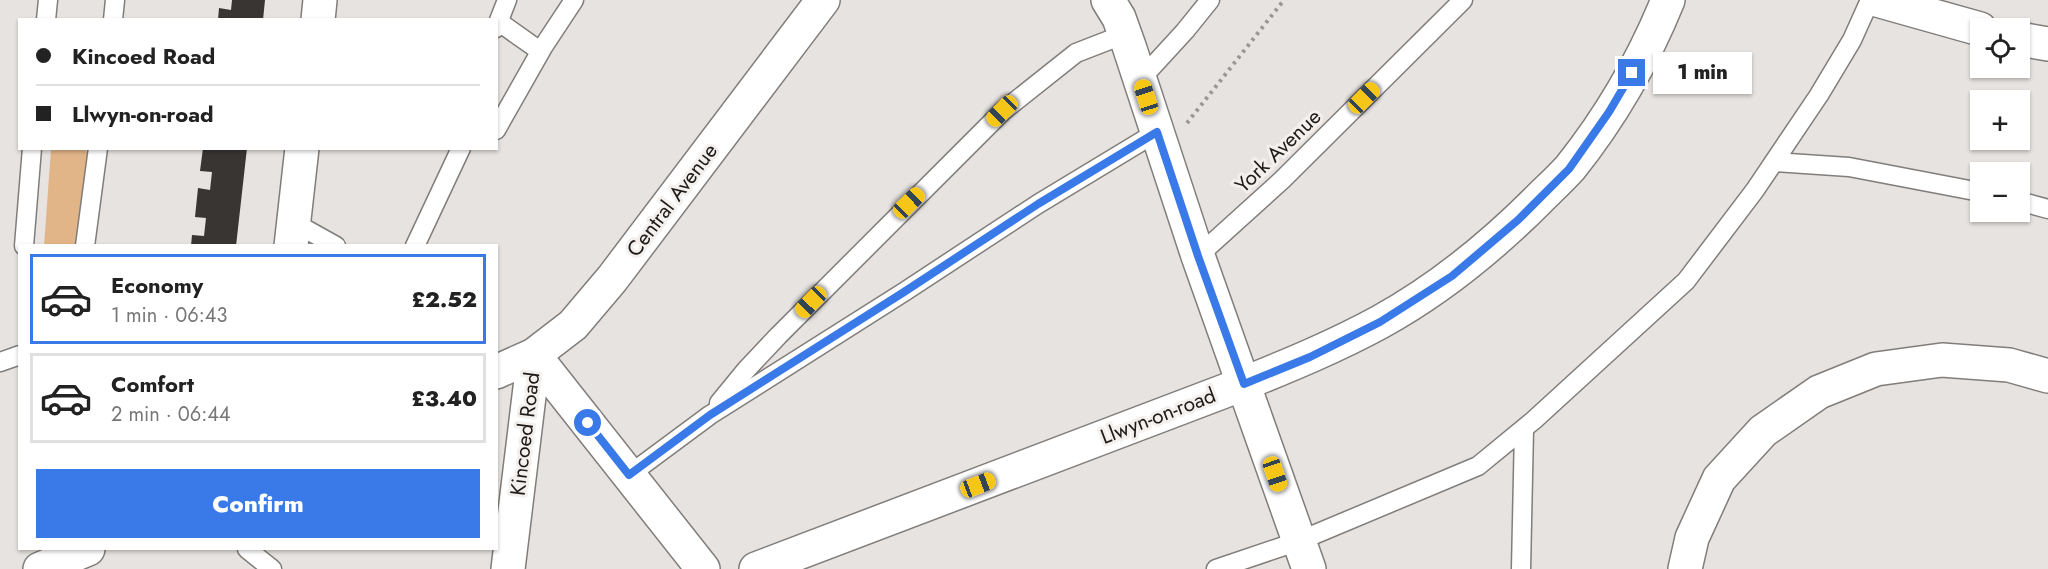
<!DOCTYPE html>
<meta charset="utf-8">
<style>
body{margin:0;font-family:Jost,sans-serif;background:#f2f2f2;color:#222;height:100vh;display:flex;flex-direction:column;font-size:22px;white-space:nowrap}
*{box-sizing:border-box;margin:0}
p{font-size:20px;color:#767676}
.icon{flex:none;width:33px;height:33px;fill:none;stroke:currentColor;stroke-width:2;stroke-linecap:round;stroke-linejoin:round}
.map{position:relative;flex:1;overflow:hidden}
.side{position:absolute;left:18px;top:244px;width:480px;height:306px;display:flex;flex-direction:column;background:#fff;border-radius:0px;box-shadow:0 2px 4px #0004}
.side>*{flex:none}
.top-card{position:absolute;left:18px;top:18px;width:480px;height:132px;border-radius:0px;box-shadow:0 2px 4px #0004;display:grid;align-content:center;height:132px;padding:0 18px;background:#fff}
.controls{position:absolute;left:1970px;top:18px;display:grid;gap:12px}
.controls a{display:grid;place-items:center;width:60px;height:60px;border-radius:0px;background:#fff;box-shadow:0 2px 4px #0004;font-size:30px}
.end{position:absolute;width:27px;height:27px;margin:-14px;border:8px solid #3a7ae8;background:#fff;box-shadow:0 0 0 3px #fff}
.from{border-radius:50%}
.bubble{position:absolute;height:42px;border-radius:0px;background:#fff;box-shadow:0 2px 4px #0004;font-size:20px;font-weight:800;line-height:42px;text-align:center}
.car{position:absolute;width:18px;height:36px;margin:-18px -9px;border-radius:8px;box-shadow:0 0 4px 2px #0007;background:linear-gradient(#f5c518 24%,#345 0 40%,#f5c518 0 76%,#345 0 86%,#f5c518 0)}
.top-card b{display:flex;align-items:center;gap:21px;height:57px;font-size:22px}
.top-card b+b{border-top:2px solid #e0e0e0}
.top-card i{width:15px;height:15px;background:#222}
ul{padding:10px 0 0;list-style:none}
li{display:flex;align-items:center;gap:18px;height:90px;margin:0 12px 9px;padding:0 6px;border:3px solid #e0e0e0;border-radius:0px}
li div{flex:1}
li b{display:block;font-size:22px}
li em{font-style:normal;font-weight:800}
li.active{border-color:#3a7ae8}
li>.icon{width:54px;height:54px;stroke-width:1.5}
.button{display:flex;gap:12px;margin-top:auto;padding:12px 18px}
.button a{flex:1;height:69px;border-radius:0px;background:#3a7ae8;color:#fff;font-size:24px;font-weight:800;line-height:69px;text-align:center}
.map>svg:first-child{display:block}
.green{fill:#e2b588}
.building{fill:#383533}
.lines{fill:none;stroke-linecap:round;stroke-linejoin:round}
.service-casing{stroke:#807d7a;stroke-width:21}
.minor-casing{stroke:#807d7a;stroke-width:36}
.tertiary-casing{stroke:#807d7a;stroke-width:36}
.path{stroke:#999694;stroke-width:4;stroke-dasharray:3 4.5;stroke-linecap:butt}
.service{stroke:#fff;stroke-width:18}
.minor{stroke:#fff;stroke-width:33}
.tertiary{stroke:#fff;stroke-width:33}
.route{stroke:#3a7ae8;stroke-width:8}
.labels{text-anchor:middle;stroke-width:6;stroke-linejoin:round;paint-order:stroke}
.street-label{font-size:21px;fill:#1d1b1a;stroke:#f4f0ed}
</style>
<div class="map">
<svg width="2048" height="569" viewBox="0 0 2048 569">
<rect width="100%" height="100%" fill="#e6e3e0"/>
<polygon class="green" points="51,149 85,149 88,154 76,246 44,246"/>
<g class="building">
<polygon points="232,0 265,0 263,20 218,20 219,8 231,10"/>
<polygon points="203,148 247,148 236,246 191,246 192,235 204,236 206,218 195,217 198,188 210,190 212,172 200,171"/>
</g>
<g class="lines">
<defs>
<g id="service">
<polyline points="46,20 48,0"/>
<polyline points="113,20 115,0"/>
<polyline points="499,22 540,51"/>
<polyline points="496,28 507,0"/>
<polyline points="1140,80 1185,31 1210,0"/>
<polyline points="496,130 543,47 574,0"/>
<polyline points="1774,162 1849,167 1980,192"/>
<polyline points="2019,201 2048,209"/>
<polyline points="293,222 336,246"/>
<polyline points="24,246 32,148"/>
<polyline points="85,246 98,148"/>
<polyline points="415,246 461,148"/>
<polyline points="1198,256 1282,180 1463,0"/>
<polyline points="0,362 20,355"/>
<polyline points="719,403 746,370 778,336 1003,111 1076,53 1125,34"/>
<polyline points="629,475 710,415 904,292 1038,204 1157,132"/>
<polyline points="247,549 272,569"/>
<polyline points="1216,569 1299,541 1478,466 1534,420 1686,281 1755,190 1819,95 1852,40 1870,0"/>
<polyline points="1521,569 1524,429"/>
</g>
<g id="minor">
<polyline points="1108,0 1119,18 1129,46 1198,256 1309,569"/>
<polyline points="1877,0 1980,29"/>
<polyline points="318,20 320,0"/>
<polyline points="2019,39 2048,44"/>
<polyline points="291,246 302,148"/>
<polyline points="508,569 534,355 703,569"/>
<path d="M 756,569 L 1243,384 C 1290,365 1336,346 1380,322 C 1438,290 1491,247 1538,200 C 1548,190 1560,179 1570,168 C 1610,118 1644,59 1668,0"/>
<polyline points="1685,569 1692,538 1719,479 1763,431 1819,392 1876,369 1942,360 2009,365 2048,376"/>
</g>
<g id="tertiary">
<polyline points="496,372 534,355 573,325 612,279 823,0"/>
<polyline points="40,569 88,549"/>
</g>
</defs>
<use href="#service" class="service-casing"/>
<use href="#minor" class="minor-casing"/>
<use href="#tertiary" class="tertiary-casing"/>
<polyline class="path" points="1187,123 1284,0"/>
<use href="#service" class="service"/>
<use href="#minor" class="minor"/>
<use href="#tertiary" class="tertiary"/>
</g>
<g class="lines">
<polyline class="route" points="588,423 629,475 710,415 904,292 1038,204 1157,132 1198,256 1244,384 1310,357 1380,322 1452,276 1518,220 1569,169 1609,112 1632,73"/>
</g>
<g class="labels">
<g class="street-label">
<text transform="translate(1278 151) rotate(-44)" y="7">York Avenue</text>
<text transform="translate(672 200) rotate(-53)" y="7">Central Avenue</text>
<text transform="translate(1158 416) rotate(-21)" y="7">Llwyn-on-road</text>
<text transform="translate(525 434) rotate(-83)" y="7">Kincoed Road</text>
</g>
</g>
</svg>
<div class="controls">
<a><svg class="icon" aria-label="locate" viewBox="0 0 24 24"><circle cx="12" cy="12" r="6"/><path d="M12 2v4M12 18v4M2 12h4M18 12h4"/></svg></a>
<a>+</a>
<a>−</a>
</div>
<i class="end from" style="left:588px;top:423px"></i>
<i class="end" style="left:1632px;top:73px"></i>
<div class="bubble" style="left:1653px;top:52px;width:99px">1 min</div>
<i class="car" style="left:1146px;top:97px;rotate:342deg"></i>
<i class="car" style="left:1364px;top:98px;rotate:45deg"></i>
<i class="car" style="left:1002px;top:111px;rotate:225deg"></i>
<i class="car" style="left:909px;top:203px;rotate:46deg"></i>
<i class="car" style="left:811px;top:302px;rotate:224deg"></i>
<i class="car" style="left:1275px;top:474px;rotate:161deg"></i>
<i class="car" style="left:978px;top:485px;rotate:69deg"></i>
<div class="top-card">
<b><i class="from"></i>Kincoed Road</b>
<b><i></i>Llwyn-on-road</b>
</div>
<section class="side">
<ul>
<li class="active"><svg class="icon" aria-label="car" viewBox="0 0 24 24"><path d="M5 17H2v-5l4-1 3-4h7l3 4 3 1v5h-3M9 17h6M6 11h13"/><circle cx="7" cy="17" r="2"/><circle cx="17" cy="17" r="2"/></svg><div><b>Economy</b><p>1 min · 06:43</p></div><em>£2.52</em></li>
<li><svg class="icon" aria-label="car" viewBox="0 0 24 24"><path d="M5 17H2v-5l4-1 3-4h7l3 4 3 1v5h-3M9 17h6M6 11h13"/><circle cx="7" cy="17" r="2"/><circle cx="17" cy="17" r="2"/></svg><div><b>Comfort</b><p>2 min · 06:44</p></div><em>£3.40</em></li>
</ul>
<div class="button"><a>Confirm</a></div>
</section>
</div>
